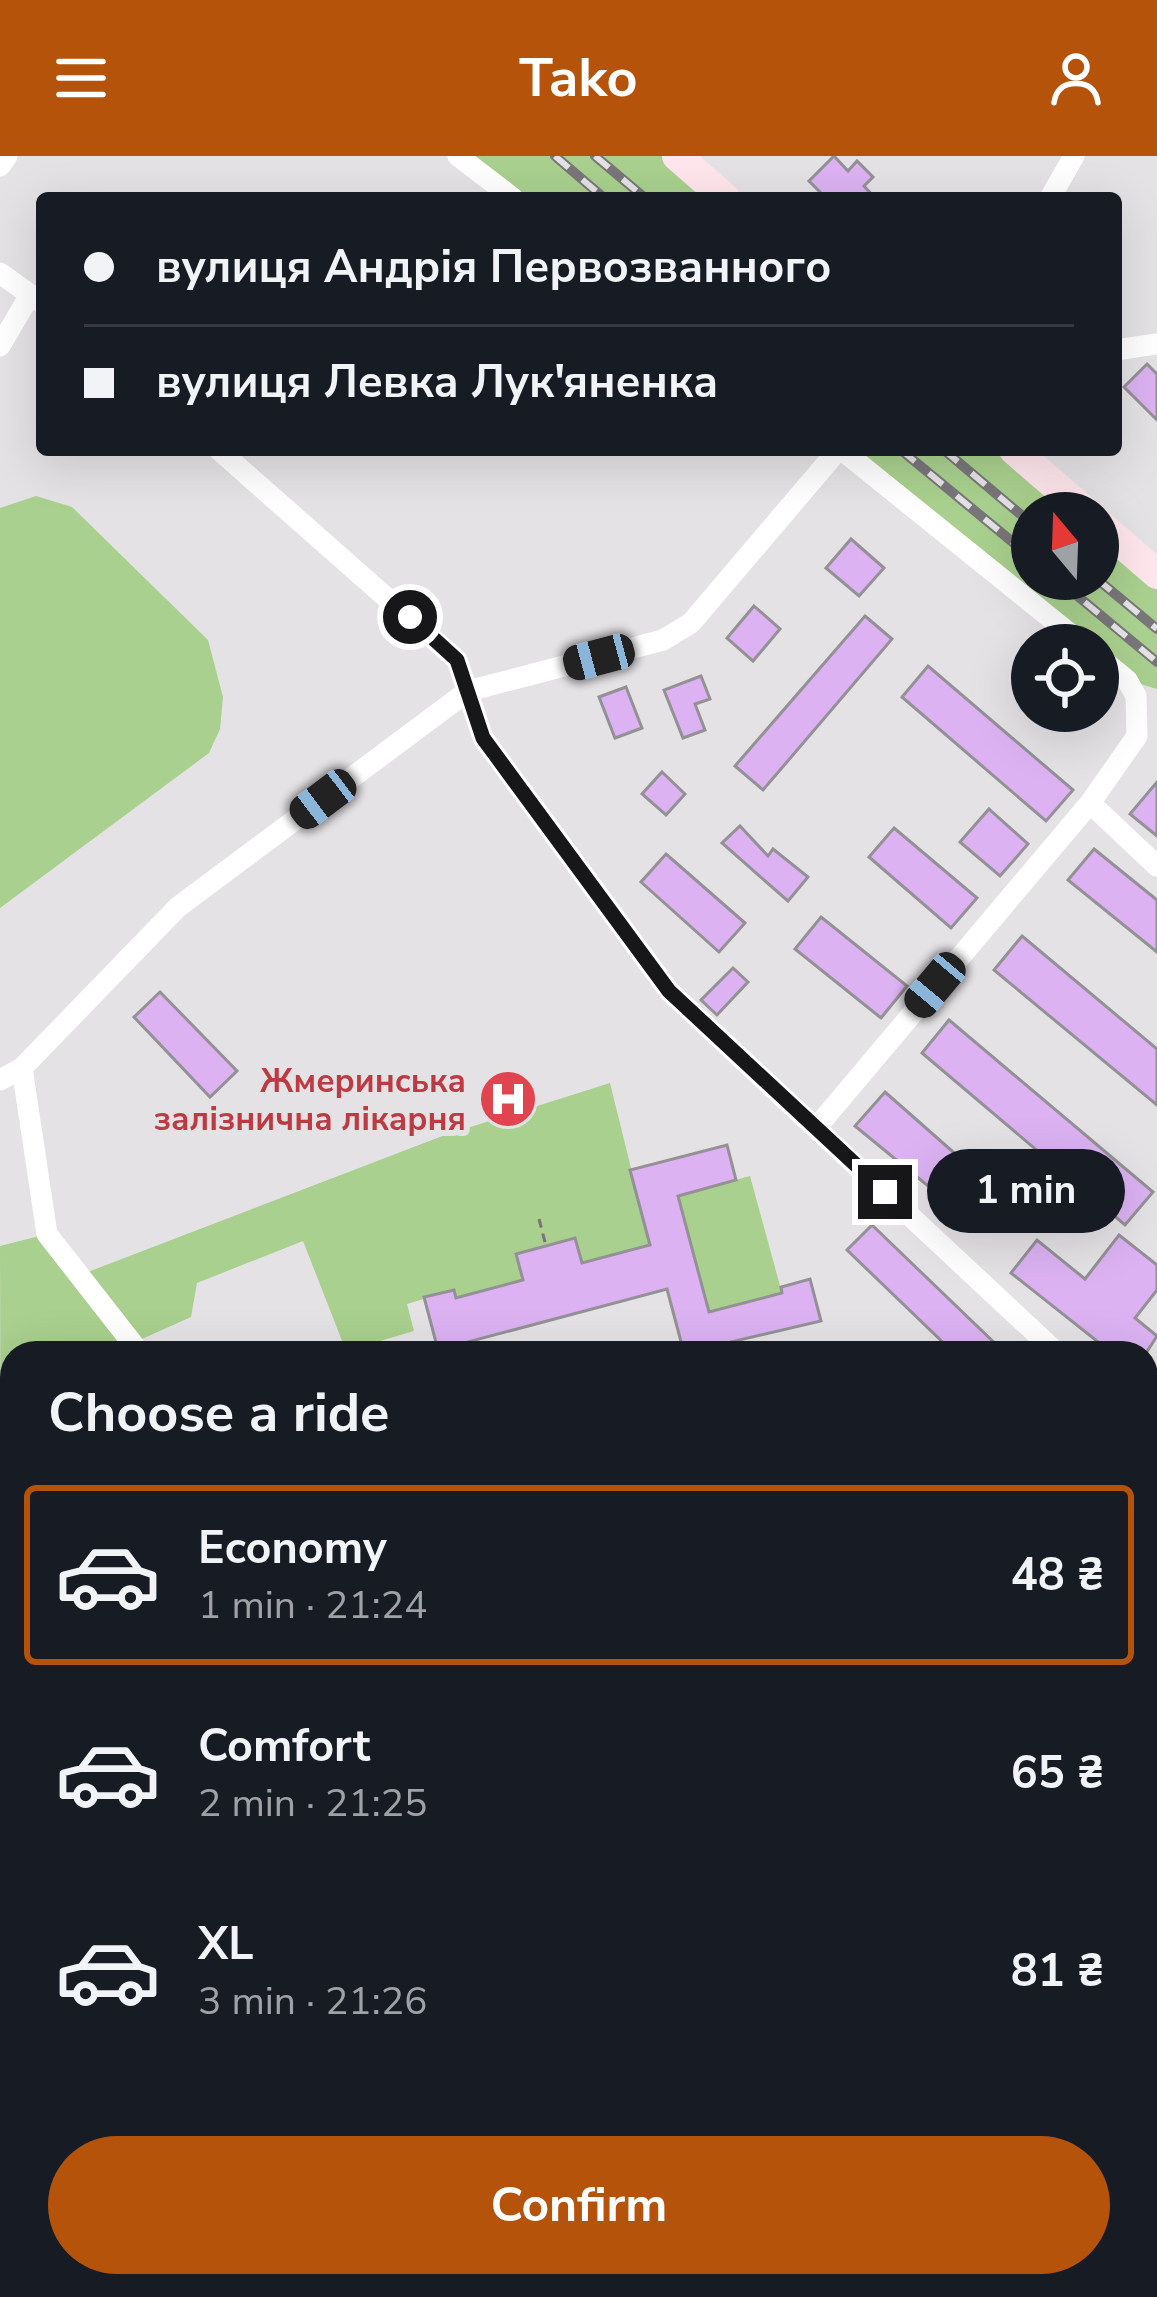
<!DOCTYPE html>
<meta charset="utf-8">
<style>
body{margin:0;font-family:"Nunito Sans",sans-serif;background:#20242c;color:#f1f3f6;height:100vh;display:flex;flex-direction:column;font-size:45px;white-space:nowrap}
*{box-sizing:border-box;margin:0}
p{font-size:39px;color:#9ea1a6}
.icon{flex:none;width:66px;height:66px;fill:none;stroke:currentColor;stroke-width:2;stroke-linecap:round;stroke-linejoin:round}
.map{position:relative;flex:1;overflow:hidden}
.panel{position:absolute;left:0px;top:1185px;width:1158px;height:957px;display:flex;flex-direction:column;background:#171b24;border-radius:36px 36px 0 0;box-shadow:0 12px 48px #0002}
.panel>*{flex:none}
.hud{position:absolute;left:36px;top:36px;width:1086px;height:264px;border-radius:12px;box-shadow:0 12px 48px #0002;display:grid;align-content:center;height:264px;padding:0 48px;background:#171b24}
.needle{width:78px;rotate:341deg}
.controls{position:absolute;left:1011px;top:336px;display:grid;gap:24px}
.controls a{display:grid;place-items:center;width:108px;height:108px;border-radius:50%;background:#171b24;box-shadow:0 12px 48px #0002;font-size:60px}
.end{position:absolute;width:54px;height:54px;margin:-27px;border:15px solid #171618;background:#fff;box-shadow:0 0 0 6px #fff}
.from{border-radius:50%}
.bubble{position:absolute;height:84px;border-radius:42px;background:#171b24;box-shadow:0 12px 48px #0002;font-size:39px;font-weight:700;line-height:84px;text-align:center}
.car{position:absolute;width:36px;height:72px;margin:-36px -18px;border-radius:15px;box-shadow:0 0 9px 3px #0007;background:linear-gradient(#222 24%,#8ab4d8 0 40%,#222 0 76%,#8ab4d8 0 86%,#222 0)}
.hud b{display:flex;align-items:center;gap:42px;height:114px;font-size:45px}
.hud b+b{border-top:3px solid #363941}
.hud i{width:30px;height:30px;background:#f1f3f6}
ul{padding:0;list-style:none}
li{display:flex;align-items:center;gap:36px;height:180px;margin:0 24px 18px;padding:0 24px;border:6px solid transparent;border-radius:12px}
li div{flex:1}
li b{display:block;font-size:45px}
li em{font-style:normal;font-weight:700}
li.on{border-color:#b45309}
li>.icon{width:108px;height:108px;stroke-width:1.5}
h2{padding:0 48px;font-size:54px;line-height:144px}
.action{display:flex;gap:24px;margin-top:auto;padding:24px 48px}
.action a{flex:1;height:138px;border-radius:72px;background:#b45309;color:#fff;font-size:48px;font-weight:700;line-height:138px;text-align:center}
header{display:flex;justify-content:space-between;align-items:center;height:156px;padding:0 48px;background:#b45309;color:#fff;font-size:54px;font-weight:700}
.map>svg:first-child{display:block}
.green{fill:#a9d08e}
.building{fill:#dcb2f2;stroke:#939195;stroke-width:3}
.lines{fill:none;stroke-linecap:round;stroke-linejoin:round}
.path{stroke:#777578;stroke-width:3;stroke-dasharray:9 6;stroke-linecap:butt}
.minor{stroke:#fff;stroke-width:21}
.secondary{stroke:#fee6ec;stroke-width:30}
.rail-casing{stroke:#787679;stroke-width:10}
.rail{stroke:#e5e2e6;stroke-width:6;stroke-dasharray:18;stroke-linecap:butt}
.route{stroke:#171618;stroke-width:15}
.labels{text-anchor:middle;stroke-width:12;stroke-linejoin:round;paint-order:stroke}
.health-label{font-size:33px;font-weight:bold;fill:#be3a42;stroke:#e5e2e6;text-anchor:end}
</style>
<header><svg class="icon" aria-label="menu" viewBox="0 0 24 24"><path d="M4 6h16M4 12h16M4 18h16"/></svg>Tako<svg class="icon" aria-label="person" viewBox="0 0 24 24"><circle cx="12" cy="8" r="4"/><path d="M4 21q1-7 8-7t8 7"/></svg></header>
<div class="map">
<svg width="1157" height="2141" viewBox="0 0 1157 2141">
<rect width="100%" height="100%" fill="#e5e2e6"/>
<g class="green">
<polygon points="458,0 677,0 725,42 513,42"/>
<polygon points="842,294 1014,294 1087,357 1032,357 1032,423 1098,423 1098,367 1157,418 1157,533 1127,524 1098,500 1098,489 1084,489"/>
<polygon points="36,340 72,351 208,484 223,541 220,573 209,597 0,752 0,352"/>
<polygon points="610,927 650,1089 582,1107 575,1082 517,1097 523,1124 456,1142 453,1134 407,1148 414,1175 346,1195 303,1085 197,1127 191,1161 133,1187 140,1197 12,1197 12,2107 3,2114 0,1090 47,1078 80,1119 445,979"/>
<polygon points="750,1020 782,1137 709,1156 678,1040"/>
<polygon points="126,2130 261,2130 264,2141 129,2141"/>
</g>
<g class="building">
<polygon points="834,0 848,15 857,5 873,21 864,30 875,42 826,42 809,25"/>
<polygon points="1147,208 1157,218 1157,264 1124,231"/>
<polygon points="851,383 884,412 859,440 826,412"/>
<polygon points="754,450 780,473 753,505 727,482"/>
<polygon points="865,460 892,483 763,634 735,610"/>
<polygon points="928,510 1073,634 1046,665 902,541"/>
<polygon points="701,520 710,543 695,548 705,574 683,582 664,534"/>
<polygon points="626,531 642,572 615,582 599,541"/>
<polygon points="662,616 685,638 666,659 642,638"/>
<polygon points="1157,626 1157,680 1130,658"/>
<polygon points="989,653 1028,688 1000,720 960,686"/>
<polygon points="740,670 768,700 773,693 808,721 788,745 722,687"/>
<polygon points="894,672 977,742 951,772 869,701"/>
<polygon points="1094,693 1157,744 1157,796 1068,724"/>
<polygon points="666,698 745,767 719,796 641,726"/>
<polygon points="821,761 907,830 881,862 795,793"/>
<polygon points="1022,780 1157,893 1157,949 994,814"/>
<polygon points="733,812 748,826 717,859 701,844"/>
<polygon points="160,836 237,915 210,941 134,861"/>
<polygon points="949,864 1153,1036 1125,1069 922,897"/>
<polygon points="885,936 977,1017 950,1048 855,970"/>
<polygon points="727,989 736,1024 678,1040 709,1156 782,1137 781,1131 810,1123 821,1165 684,1197 667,1133 438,1194 424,1141 454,1134 456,1142 523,1124 516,1098 575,1082 582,1107 650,1089 630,1014"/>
<polygon points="872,1069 1005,1197 954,1197 847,1094"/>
<polygon points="1119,1079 1157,1109 1157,1134 1135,1162 1157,1180 1146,1197 1112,1197 1011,1117 1037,1084 1085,1123"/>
</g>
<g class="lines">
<g class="path">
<polyline points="539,1063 546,1090"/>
<polyline points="0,1328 12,1336"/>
<polyline points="0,1382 12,1378"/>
<polyline points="0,1397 12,1412"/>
<polyline points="0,1536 12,1525"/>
<polyline points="0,1611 12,1605"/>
<polyline points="0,1717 12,1712"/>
<polyline points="86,2130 90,2141"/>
</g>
<g class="minor">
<polyline points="458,0 513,42"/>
<polyline points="0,10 7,0"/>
<polyline points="1050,42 1074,0"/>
<polyline points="0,117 42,147"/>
<polyline points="0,190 30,139"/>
<polyline points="1116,194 1157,188"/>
<polyline points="219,294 457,504 483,582 669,835 1057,1197"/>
<polyline points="842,294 1084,489"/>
<polyline points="1090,647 1157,710"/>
<polyline points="22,912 47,1078 140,1197"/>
<polyline points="0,924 22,912 178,751 468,535 663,484 691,467 838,294"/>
<polyline points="816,972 1090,647 1137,580 1136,540 1127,524 1098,500"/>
<polyline points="1146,1270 1157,1279"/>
<polyline points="1146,1555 1157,1564"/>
<polyline points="1146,1676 1157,1663"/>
<polyline points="1146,1821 1157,1829"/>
<polyline points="1146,2024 1157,2033"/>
<polyline points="1096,2130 1110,2141"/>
<polyline points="647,2141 668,2130"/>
</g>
<g class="secondary">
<polyline points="677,0 725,42"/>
<polyline points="1014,294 1087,357"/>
<polyline points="1098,367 1157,418"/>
</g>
<defs>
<g id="rail">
<polyline points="555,0 604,42"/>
<polyline points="595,0 645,42"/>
<polyline points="901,294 1032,402"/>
<polyline points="944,294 1032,368"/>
<polyline points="1057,423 1157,506"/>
<polyline points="1097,423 1157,473"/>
</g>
</defs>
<use href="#rail" class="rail-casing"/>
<use href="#rail" class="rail"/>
</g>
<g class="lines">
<polyline class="route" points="410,461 457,504 483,582 669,835 885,1036"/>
</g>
<defs>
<symbol id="hospital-disc" viewBox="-11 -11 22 22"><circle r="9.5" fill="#e0444e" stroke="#e5e2e6"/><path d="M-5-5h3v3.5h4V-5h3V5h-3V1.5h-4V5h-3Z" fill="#fff"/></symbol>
</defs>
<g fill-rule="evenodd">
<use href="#hospital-disc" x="475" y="910" width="66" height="66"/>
</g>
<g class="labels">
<g class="health-label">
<text x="466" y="936">Жмеринська<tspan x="466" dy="38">залізнична лікарня</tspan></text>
</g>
</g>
</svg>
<div class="controls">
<a><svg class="needle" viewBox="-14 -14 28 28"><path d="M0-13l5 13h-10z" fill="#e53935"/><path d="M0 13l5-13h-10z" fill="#9ea1a6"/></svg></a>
<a><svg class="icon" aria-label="locate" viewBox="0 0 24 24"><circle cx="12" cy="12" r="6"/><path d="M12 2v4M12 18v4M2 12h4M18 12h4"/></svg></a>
</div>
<i class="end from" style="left:410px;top:461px"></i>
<i class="end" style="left:885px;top:1036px"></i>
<div class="bubble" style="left:927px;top:993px;width:198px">1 min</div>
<i class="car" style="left:599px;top:501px;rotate:255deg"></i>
<i class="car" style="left:323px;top:643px;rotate:233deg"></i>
<i class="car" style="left:935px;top:829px;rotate:220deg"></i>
<div class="hud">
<b><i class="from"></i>вулиця Андрія Первозванного</b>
<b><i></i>вулиця Левка Лук'яненка</b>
</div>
<section class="panel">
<h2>Choose a ride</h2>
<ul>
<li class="on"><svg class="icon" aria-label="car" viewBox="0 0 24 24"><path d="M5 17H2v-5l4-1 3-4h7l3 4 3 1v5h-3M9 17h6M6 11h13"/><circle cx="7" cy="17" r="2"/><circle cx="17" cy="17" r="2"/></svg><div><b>Economy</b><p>1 min · 21:24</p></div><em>48 ₴</em></li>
<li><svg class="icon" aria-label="car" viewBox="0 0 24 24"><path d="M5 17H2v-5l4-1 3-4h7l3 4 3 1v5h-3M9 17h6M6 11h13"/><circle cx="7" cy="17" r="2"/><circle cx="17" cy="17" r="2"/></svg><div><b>Comfort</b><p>2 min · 21:25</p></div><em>65 ₴</em></li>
<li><svg class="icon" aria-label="car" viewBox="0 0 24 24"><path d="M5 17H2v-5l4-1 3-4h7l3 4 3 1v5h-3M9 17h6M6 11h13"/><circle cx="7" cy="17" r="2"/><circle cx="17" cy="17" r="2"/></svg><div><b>XL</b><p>3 min · 21:26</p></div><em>81 ₴</em></li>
</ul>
<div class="action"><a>Confirm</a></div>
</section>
</div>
